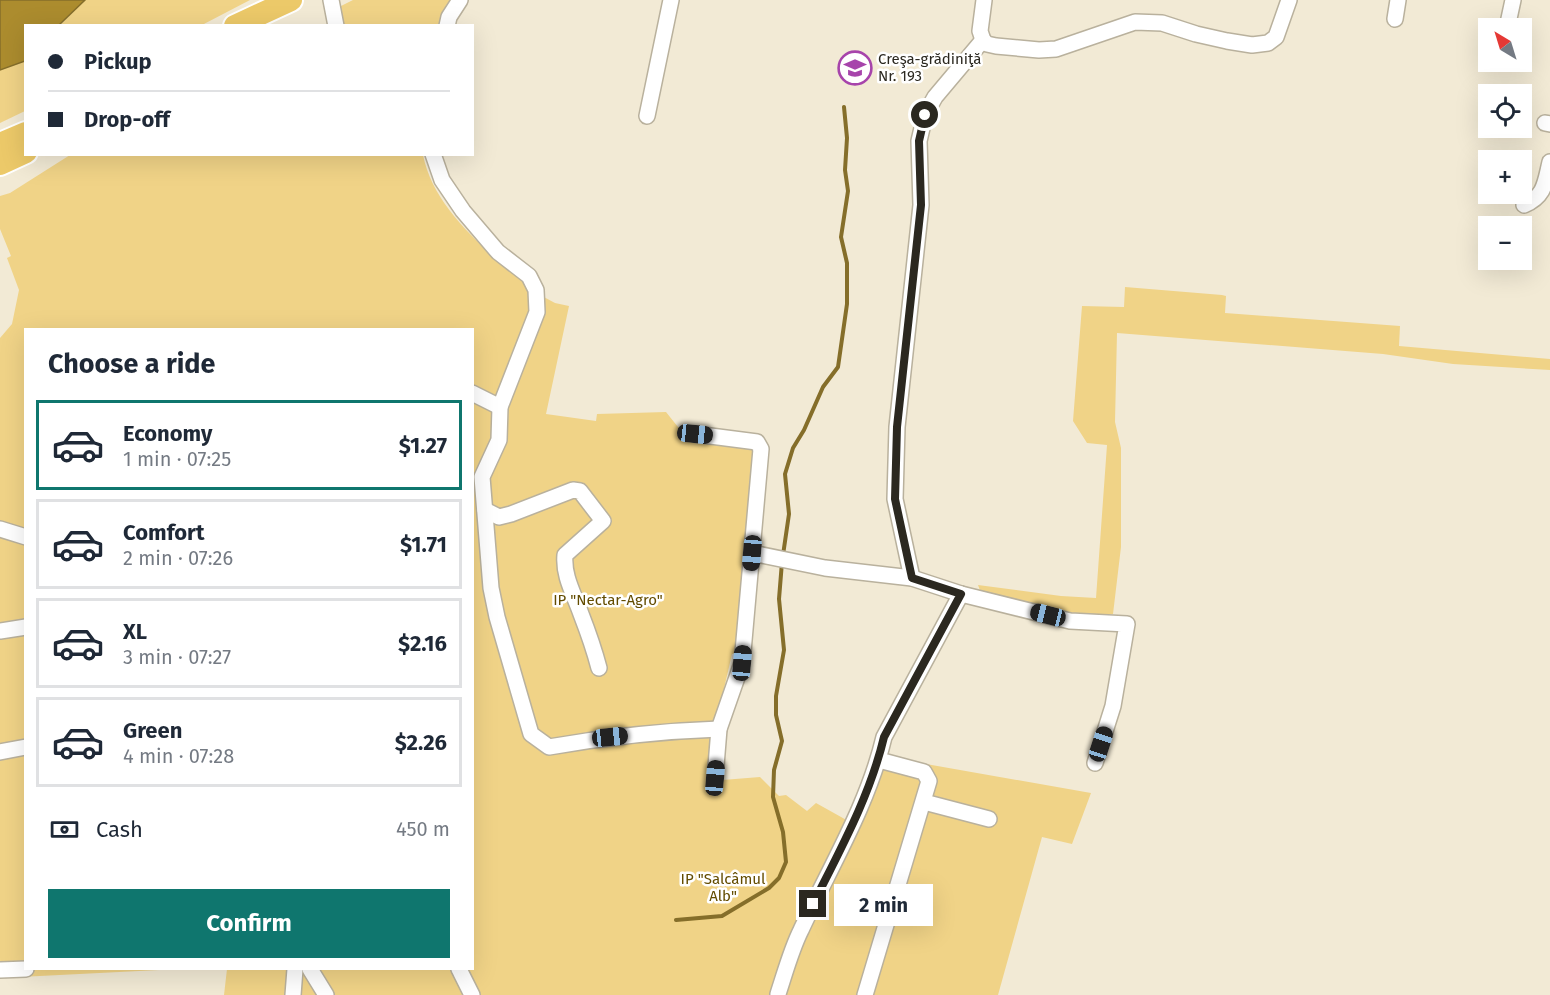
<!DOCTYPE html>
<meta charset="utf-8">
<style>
body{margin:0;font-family:"Fira Sans",sans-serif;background:#f6f6f7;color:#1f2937;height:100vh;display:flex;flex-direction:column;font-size:22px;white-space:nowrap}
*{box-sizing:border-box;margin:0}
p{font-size:20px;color:#747a83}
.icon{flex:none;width:33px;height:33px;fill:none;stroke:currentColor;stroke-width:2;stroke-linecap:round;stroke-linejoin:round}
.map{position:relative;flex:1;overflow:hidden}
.sheet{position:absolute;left:24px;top:328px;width:450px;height:642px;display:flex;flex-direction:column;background:#fff;border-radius:0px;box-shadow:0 6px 24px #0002}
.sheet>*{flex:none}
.guide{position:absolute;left:24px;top:24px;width:450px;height:132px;border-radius:0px;box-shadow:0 6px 24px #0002;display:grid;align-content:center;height:132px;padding:0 24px;background:#fff}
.needle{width:39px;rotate:322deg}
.fabs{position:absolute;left:1478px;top:18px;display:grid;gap:12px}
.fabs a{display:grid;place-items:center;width:54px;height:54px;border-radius:0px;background:#fff;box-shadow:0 6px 24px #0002;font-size:30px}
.end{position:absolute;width:27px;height:27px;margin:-14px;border:8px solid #2b2820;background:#fff;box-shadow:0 0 0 3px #fff}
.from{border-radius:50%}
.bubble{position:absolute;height:42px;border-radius:0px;background:#fff;box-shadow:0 6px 24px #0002;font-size:20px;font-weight:700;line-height:42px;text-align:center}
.car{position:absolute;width:18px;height:36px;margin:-18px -9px;border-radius:8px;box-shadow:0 0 4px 2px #0007;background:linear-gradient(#222 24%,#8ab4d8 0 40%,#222 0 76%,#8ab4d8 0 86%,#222 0)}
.guide b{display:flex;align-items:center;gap:21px;height:57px;font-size:22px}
.guide b+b{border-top:2px solid #e0e1e3}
.guide i{width:15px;height:15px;background:#1f2937}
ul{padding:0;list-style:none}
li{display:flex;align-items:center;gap:18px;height:90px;margin:0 12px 9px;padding:0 12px;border:3px solid #e0e1e3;border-radius:0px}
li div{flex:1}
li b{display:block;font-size:22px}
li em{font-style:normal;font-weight:700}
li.active{border-color:#0f766e}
li>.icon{width:54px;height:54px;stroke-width:1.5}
h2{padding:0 24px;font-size:27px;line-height:72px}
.pay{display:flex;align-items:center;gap:15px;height:66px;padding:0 24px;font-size:22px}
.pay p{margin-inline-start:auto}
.cta{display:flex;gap:12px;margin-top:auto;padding:12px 24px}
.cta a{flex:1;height:69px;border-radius:0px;background:#0f766e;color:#fff;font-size:24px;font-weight:700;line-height:69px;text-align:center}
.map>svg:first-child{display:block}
.green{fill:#f0d387}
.water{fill:#ac8c2e;stroke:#856e2a;stroke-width:1.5}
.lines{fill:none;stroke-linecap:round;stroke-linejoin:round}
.stream{stroke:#856e2a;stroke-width:4}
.minor-casing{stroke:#b9b19d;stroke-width:18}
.highway-casing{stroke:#fff;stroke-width:26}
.minor{stroke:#fff;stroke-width:15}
.highway{stroke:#ecc969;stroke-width:22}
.route{stroke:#2b2820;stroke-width:8}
.labels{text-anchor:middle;stroke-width:5;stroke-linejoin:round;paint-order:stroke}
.poi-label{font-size:15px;fill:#2b2820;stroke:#fff;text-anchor:start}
.park-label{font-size:15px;fill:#634c00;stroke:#fff}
</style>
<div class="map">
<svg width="1550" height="995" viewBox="0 0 1550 995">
<rect width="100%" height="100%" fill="#f2ead5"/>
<g class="green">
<polygon points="85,0 250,0 202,25 59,26"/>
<polygon points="353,0 454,0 440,25 343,25 339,7"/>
<polygon points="25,61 25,111 0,123 0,70"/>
<path d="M 70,155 L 423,155 C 434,209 484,248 525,283 L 525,287 L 555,303 L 569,306 L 546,414 L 596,421 L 597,414 L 666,412 L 678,427 L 702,429 L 750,446 L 755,450 L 741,574 L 747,573 L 738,653 L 732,654 L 717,719 L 710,781 L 760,777 L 779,796 L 786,795 L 807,811 L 816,803 L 850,822 L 875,755 L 1091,793 L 1072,844 L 1042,837 L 998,995 L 224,995 L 227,969 L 472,969 L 472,330 L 26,330 L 26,969 L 179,969 L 0,978 L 0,338 L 12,324 L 19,290 L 7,258 L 11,256 L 0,229 L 0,196 L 10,193 Z"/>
<polygon points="1125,287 1222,295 1226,296 1225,313 1400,326 1399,346 1550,359 1550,370 1453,364 1383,354 1117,333 1115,422 1121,448 1121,547 1113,614 1081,616 981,593 978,585 1061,596 1096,598 1107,445 1087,443 1073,421 1082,306 1124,307"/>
</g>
<polygon class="water" points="0,0 85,0 59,25 26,26 25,61 0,70"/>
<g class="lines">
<g class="stream">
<polyline points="783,555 789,514 785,474 793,448 804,430 823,387 838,367 847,304 847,263 841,237 848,191 845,170 847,138 844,107"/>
<polyline points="676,920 722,916 769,888 779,878 786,862 783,832 773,797 774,770 782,741 776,715 776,696 784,650 779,599 782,562"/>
</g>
<defs>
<g id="minor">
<polyline points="331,0 336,26"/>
<polyline points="984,0 980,31 983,40 987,44 996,46 1039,50 1056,49 1135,22 1162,23 1196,34 1227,41 1252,45 1268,43 1276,37 1289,0"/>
<polyline points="1395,19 1398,0"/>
<polyline points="447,26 449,17 460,0"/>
<polyline points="1507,28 1513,0"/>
<polyline points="647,116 671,0"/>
<polyline points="1545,123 1550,124"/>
<path d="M 433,154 L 442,180 L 463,211 L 498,252 L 529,276 L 536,290 L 537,312 L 500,407 L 499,440 L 482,477 L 491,588 L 497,617 L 531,734 L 549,747 C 606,737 661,731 719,729"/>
<path d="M 1524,205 C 1545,196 1545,183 1550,162"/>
<polyline points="472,393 500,407"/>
<polyline points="695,434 757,442 761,449 742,663 719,729 715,778"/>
<path d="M 485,510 L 499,517 L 511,514 L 573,490 L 580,491 L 603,521 L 565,555 C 563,576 574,594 581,614 C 588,632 594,649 599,668"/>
<polyline points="0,529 26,537"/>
<polyline points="752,553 825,568 912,578 961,594 1070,621 1127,624 1113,706 1095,763"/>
<polyline points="912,578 895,499 897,427 921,205 919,141 925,115 935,97 983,40"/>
<polyline points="0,631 26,627"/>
<polyline points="0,752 26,747"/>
<polyline points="924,802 989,819"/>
<polyline points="310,969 326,995"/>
<polyline points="459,969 472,995"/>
<polyline points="0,970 26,969"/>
<path d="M 778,994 C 785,973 791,950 801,930 C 830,867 868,805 884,737 L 961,594"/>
<polyline points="293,995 295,969"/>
<polyline points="865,995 929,781 924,772 879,760"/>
</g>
<g id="highway">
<polyline points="235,26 291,0"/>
<polyline points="0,144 26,133"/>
<polyline points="0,164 26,152"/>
</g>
</defs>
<use href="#minor" class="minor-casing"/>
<use href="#highway" class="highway-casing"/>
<use href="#minor" class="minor"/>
<use href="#highway" class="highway"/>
</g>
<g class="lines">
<path class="route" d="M 813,904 C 840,850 870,796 884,737 L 961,594 L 912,578 L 895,499 L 897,427 L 921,205 L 919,141 L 925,115"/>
</g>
<defs>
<symbol id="school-ring" viewBox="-11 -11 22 22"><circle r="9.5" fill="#fff" stroke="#a744ab" stroke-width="1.5"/><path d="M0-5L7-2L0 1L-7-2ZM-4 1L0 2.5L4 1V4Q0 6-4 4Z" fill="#a744ab"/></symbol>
</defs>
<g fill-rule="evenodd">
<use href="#school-ring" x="836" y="49" width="38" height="38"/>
</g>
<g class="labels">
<g class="poi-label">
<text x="878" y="64">Creşa-grădiniţă<tspan x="878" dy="17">Nr. 193</tspan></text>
</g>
<g class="park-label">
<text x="608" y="605">IP "Nectar-Agro"</text>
<text x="723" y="884">IP "Salcâmul<tspan x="723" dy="17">Alb"</tspan></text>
</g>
</g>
</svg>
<div class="fabs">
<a><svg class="needle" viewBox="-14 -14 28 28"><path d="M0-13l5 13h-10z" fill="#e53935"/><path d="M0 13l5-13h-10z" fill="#747a83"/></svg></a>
<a><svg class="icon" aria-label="locate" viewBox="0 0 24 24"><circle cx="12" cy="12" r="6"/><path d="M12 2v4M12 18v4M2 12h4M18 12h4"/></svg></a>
<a>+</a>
<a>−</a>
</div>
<i class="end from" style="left:925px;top:115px"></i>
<i class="end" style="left:813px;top:904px"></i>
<div class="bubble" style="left:834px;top:884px;width:99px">2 min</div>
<i class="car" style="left:695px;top:434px;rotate:96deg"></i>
<i class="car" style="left:752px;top:553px;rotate:185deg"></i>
<i class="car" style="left:1048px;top:615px;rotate:284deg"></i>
<i class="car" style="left:742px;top:663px;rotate:5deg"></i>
<i class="car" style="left:610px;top:737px;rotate:84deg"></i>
<i class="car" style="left:1101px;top:744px;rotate:18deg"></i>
<i class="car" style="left:715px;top:778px;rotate:5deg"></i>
<div class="guide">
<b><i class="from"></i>Pickup</b>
<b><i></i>Drop-off</b>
</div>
<section class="sheet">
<h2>Choose a ride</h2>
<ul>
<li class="active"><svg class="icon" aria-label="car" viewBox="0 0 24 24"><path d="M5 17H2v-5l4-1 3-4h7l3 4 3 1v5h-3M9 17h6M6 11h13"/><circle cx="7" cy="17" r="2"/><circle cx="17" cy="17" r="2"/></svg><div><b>Economy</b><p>1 min · 07:25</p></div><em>$1.27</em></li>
<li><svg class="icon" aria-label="car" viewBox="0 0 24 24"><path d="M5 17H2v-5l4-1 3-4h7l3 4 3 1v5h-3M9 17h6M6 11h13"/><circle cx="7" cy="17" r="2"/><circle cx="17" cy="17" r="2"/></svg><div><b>Comfort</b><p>2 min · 07:26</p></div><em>$1.71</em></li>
<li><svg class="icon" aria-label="car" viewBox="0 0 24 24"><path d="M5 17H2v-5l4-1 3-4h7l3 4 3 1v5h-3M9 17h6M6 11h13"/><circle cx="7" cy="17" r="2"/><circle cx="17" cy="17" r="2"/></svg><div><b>XL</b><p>3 min · 07:27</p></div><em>$2.16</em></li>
<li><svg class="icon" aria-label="car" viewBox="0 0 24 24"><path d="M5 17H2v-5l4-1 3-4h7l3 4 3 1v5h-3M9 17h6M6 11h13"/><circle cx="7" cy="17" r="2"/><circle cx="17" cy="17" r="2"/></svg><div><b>Green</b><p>4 min · 07:28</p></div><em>$2.26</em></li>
</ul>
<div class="pay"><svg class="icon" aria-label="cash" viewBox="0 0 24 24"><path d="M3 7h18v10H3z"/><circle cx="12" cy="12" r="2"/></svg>Cash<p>450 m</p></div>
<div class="cta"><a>Confirm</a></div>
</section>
</div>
